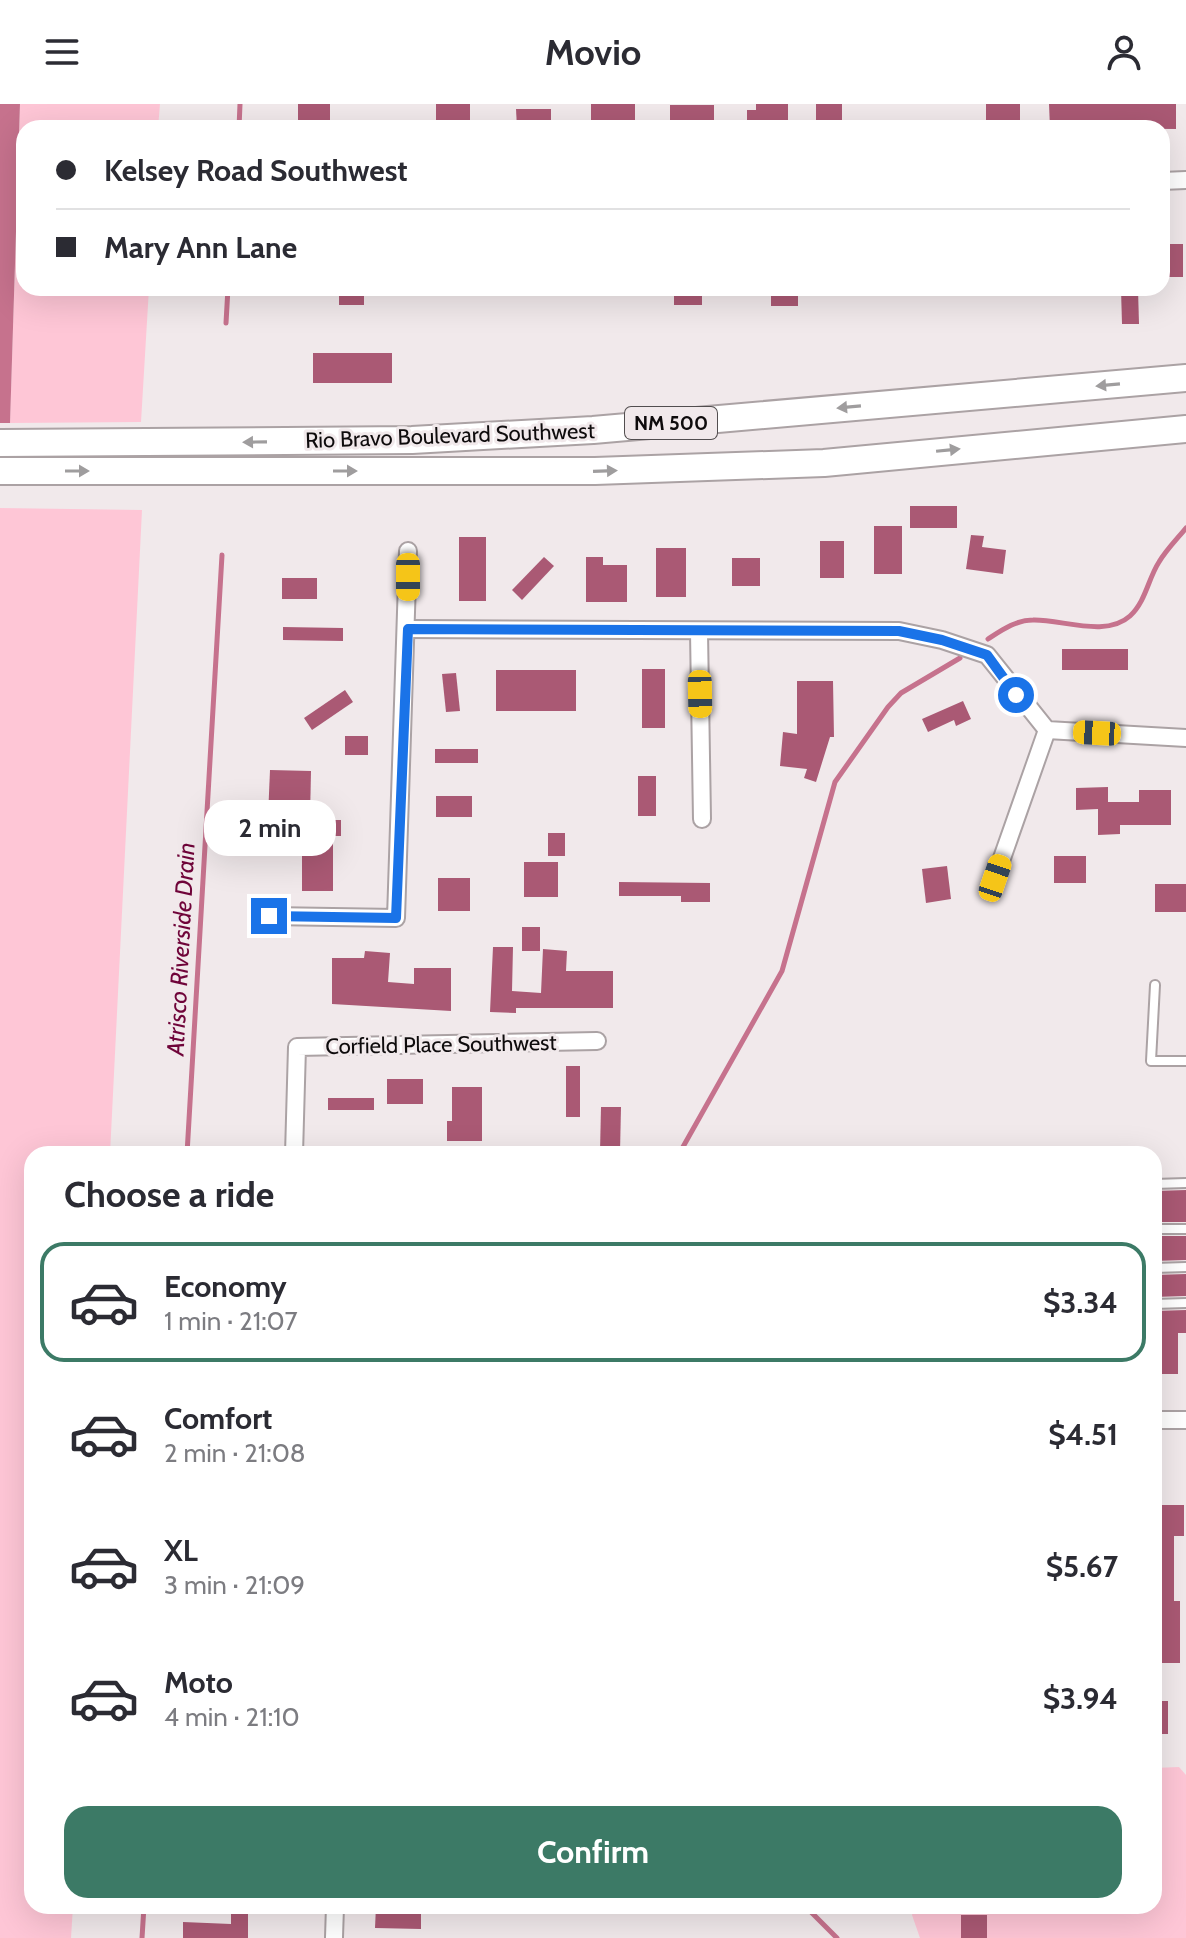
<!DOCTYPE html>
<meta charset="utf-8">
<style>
body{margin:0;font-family:Cabin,sans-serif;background:#f7f7f7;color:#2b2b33;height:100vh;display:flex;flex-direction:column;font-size:30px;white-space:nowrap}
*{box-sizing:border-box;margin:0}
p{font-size:26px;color:#7c7c81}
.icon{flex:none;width:44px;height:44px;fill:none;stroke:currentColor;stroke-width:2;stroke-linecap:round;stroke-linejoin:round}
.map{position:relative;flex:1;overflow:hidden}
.panel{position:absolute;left:24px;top:1042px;width:1138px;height:768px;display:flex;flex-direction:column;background:#fff;border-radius:24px;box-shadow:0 8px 32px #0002}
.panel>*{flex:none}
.hud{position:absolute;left:16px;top:16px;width:1154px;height:176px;border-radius:24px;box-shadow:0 8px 32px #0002;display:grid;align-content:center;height:176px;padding:0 40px;background:#fff}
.end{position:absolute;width:36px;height:36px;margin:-18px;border:10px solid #1a73e8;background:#fff;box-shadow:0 0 0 4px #fff}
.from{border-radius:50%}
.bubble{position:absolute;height:56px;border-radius:24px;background:#fff;box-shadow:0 8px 32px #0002;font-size:26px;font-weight:700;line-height:56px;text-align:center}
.car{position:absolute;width:24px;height:48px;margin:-24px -12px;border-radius:10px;box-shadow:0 0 6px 2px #0007;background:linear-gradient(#f5c518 24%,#345 0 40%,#f5c518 0 76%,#345 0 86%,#f5c518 0)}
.hud b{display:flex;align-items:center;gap:28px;height:76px;font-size:30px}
.hud b+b{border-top:2px solid #e1e1e2}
.hud i{width:20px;height:20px;background:#2b2b33}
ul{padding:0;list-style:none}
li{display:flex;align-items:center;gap:24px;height:120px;margin:0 16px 12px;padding:0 24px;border:4px solid transparent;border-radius:24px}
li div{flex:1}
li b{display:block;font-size:30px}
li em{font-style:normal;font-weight:700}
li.current{border-color:#3c7a66}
li>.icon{width:72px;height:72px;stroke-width:1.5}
h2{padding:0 40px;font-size:36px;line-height:96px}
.primary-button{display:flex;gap:16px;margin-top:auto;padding:16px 40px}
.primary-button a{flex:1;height:92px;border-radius:24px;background:#3c7a66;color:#fff;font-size:32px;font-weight:700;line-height:92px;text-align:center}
header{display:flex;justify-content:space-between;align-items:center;height:104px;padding:0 40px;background:#fff;font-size:36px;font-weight:700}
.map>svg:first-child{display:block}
.green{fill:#fec6d6}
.water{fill:#c6728d}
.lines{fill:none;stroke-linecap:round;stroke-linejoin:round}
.stream{stroke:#c6728d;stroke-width:5}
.building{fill:#aa5974}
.service-casing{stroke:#aba2a4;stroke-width:12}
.minor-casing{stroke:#aba2a4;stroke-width:20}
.primary-casing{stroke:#aba2a4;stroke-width:30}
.service{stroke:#fff;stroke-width:8}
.minor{stroke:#fff;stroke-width:16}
.primary{stroke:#fff;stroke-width:26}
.oneway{fill:#9f9d9e}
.route{stroke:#1a73e8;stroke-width:10}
.labels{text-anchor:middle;stroke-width:6;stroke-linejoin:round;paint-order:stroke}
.shield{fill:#f1e9eb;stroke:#524e4f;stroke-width:2}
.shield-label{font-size:20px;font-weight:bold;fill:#0e0b0c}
.street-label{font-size:22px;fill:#0e0b0c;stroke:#f1e9eb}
.water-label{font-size:24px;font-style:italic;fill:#6f0439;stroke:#f1e9eb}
</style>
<header><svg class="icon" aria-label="menu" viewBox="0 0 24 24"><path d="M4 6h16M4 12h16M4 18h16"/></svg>Movio<svg class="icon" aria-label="person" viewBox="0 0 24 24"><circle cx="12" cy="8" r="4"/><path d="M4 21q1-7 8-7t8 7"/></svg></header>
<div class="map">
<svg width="1186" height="1834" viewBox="0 0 1186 1834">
<rect width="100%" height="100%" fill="#f1e9eb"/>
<g class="green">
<polygon points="20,0 160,0 158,24 24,24 24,184 149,184 141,318 10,319"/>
<polygon points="0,404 142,406 110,1050 32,1050 32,1802 73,1802 71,1834 0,1834"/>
<polygon points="1179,1663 1186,1671 1186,1834 920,1834 912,1811 915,1802 1154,1802 1154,1664"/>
</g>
<polygon class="water" points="0,0 20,0 10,319 0,319"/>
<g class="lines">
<g class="stream">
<polyline points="239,24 240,0"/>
<polyline points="226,219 228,184"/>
<path d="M 988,535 C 1002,526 1016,516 1033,516 C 1061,515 1106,534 1130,512 C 1146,497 1148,475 1159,458 C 1166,446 1177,435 1186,424"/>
<polyline points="187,1050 222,451"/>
<polyline points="679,1050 782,867 835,678 888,603 901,589 960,554"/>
<polyline points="805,1802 837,1834"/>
<polyline points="142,1834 144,1802"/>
</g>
</g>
<g class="building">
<rect x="298" y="0" width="32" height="24"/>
<rect x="436" y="0" width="34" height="24"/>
<rect x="591" y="0" width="44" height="24"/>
<polygon points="756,0 788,0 788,24 747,24 747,6 756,6"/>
<rect x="816" y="0" width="26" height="24"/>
<rect x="986" y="0" width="34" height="24"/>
<polygon points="1049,0 1176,0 1176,25 1050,24"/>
<rect x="670" y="1" width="44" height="23"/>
<polygon points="516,5 551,5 551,24 517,24"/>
<rect x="1162" y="140" width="21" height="33"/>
<rect x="339" y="184" width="25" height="17"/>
<rect x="674" y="184" width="28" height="17"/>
<rect x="771" y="184" width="27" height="18"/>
<polygon points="1121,185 1138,185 1139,220 1122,220"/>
<rect x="313" y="249" width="79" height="30"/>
<rect x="910" y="402" width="47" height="22"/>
<rect x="874" y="422" width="28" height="48"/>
<polygon points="971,431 984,432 982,443 1006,446 1003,470 966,465"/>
<rect x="459" y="433" width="27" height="64"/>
<rect x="820" y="437" width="24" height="37"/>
<rect x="656" y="444" width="30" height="49"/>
<polygon points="544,453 554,462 522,496 512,486"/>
<polygon points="586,453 603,453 603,461 627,461 627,498 586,498"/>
<rect x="732" y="454" width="28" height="28"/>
<rect x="282" y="474" width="35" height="21"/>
<polygon points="283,523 343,524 343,537 283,536"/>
<rect x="1062" y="545" width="66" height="21"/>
<rect x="642" y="565" width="23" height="59"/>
<rect x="496" y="566" width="80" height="41"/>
<polygon points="456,569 460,607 446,608 442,570"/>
<polygon points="797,577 833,577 834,633 830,633 816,678 804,674 807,665 780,662 783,628 797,630"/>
<polygon points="345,586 353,598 312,626 304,614"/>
<polygon points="963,597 971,615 956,622 954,616 928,628 922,615"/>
<rect x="345" y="632" width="23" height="19"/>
<rect x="435" y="645" width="43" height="14"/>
<polygon points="270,666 311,667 310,714 268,713"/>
<rect x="638" y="672" width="18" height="40"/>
<polygon points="1108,683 1108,698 1139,698 1139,686 1171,686 1171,721 1120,721 1120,730 1098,731 1098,705 1076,706 1076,684"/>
<rect x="436" y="692" width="36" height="21"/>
<polygon points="317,716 341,716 341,732 333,732 333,787 302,787 302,744 317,744"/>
<rect x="548" y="729" width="17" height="23"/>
<rect x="1054" y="752" width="32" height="27"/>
<rect x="524" y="758" width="34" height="35"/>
<polygon points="947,762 951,795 926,799 922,765"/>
<rect x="438" y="774" width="32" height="33"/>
<polygon points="619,778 710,779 710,798 681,798 681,792 619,792"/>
<rect x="1155" y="780" width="31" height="28"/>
<rect x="522" y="823" width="18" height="24"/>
<polygon points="493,843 513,843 512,887 541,889 543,845 567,847 566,867 613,867 613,904 516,904 516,909 490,908"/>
<polygon points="365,847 390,849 388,878 414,880 414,864 451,864 451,907 332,900 332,854 364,854"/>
<rect x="566" y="962" width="14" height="51"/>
<rect x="387" y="975" width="36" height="25"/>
<polygon points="452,983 482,983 482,1037 447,1037 447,1017 452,1017"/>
<rect x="328" y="994" width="46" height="12"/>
<polygon points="601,1003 621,1003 620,1048 600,1048"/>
<polygon points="1186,1086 1186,1118 1154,1118 1154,1087"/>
<polygon points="1154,1132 1186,1132 1186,1156 1154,1157"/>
<polygon points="1186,1170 1186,1192 1154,1193 1154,1171"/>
<polygon points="1186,1206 1186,1229 1178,1229 1178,1270 1154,1270 1154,1207"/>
<polygon points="1154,1401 1184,1401 1184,1432 1174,1432 1174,1497 1180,1497 1180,1559 1154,1559"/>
<rect x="1154" y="1597" width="14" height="33"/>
<polygon points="231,1802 248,1802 248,1834 183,1834 183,1818 231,1820"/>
<polygon points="376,1802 421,1805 421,1825 375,1824"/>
<rect x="961" y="1811" width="26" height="23"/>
</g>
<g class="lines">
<defs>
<g id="service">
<polyline points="1155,881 1151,957 1186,957"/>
<polyline points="1154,1080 1186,1079"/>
<polyline points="1154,1125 1186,1125"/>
<polyline points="1154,1164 1186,1163"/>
<polyline points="1154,1200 1186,1199"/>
</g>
<g id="minor">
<polyline points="1162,77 1186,76"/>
<polyline points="408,525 899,527 942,536 987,551 1047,626 1186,634"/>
<polyline points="699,528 702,715"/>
<polyline points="995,774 1047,626"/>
<polyline points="269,812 396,814 408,447"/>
<polyline points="294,1050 297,943 597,937"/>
<polyline points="1154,1316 1186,1316"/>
<polyline points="334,1834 335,1802"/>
</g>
<g id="primary">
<polyline points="0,339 412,336 593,326 1186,274"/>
<polyline points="0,367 595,367 824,359 1186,325"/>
</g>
</defs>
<use href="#service" class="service-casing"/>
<use href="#minor" class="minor-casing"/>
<use href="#primary" class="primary-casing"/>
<use href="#service" class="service"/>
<use href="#minor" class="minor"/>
<use href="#primary" class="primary"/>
</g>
<defs><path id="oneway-solid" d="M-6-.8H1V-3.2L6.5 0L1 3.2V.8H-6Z" transform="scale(2)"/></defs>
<g class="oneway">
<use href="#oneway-solid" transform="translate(1108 281) rotate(175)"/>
<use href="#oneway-solid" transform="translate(849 303) rotate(175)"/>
<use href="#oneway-solid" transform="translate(255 338) rotate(179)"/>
<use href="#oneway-solid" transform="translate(948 346) rotate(-6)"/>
<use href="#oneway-solid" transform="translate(77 367)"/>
<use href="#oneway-solid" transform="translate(345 367)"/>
<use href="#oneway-solid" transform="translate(605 367) rotate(-2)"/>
</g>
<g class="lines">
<polyline class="route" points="269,812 396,814 408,525 899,527 942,536 987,551 1016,591"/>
</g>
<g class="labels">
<rect class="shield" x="625" y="303" width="92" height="32" rx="6"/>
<g class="shield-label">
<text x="671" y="326">NM 500</text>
</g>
<g class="street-label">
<text transform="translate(450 331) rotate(-2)" y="8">Rio Bravo Boulevard Southwest</text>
<text transform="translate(441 940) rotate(-1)" y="8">Corfield Place Southwest</text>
</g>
<g class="water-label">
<text transform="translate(181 845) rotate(-87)" y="8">Atrisco Riverside Drain</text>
</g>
</g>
</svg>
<i class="end from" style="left:1016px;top:591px"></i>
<i class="end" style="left:269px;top:812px"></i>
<div class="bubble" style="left:204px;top:696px;width:132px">2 min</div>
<i class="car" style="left:408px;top:473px;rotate:180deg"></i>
<i class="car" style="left:700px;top:590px;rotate:179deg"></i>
<i class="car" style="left:1097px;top:629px;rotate:273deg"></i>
<i class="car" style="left:995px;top:774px;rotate:19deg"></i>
<div class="hud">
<b><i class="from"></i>Kelsey Road Southwest</b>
<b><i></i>Mary Ann Lane</b>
</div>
<section class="panel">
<h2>Choose a ride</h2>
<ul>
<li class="current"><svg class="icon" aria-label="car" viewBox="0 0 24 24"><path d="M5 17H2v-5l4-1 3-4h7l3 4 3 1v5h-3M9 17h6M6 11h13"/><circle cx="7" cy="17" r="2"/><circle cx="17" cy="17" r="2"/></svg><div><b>Economy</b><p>1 min · 21:07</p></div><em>$3.34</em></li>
<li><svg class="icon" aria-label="car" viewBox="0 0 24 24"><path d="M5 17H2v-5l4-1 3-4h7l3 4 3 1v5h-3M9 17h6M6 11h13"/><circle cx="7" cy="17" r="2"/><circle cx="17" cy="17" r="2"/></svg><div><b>Comfort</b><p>2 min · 21:08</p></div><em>$4.51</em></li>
<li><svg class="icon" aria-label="car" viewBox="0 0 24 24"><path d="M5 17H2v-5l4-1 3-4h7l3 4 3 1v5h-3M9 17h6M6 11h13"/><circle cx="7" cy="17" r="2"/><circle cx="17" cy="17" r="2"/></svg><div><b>XL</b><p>3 min · 21:09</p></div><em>$5.67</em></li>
<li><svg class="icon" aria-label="car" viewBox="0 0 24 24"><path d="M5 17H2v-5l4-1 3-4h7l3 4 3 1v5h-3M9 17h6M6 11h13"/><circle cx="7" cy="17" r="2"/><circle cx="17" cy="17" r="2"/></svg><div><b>Moto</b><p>4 min · 21:10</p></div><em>$3.94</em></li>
</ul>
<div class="primary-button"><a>Confirm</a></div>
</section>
</div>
